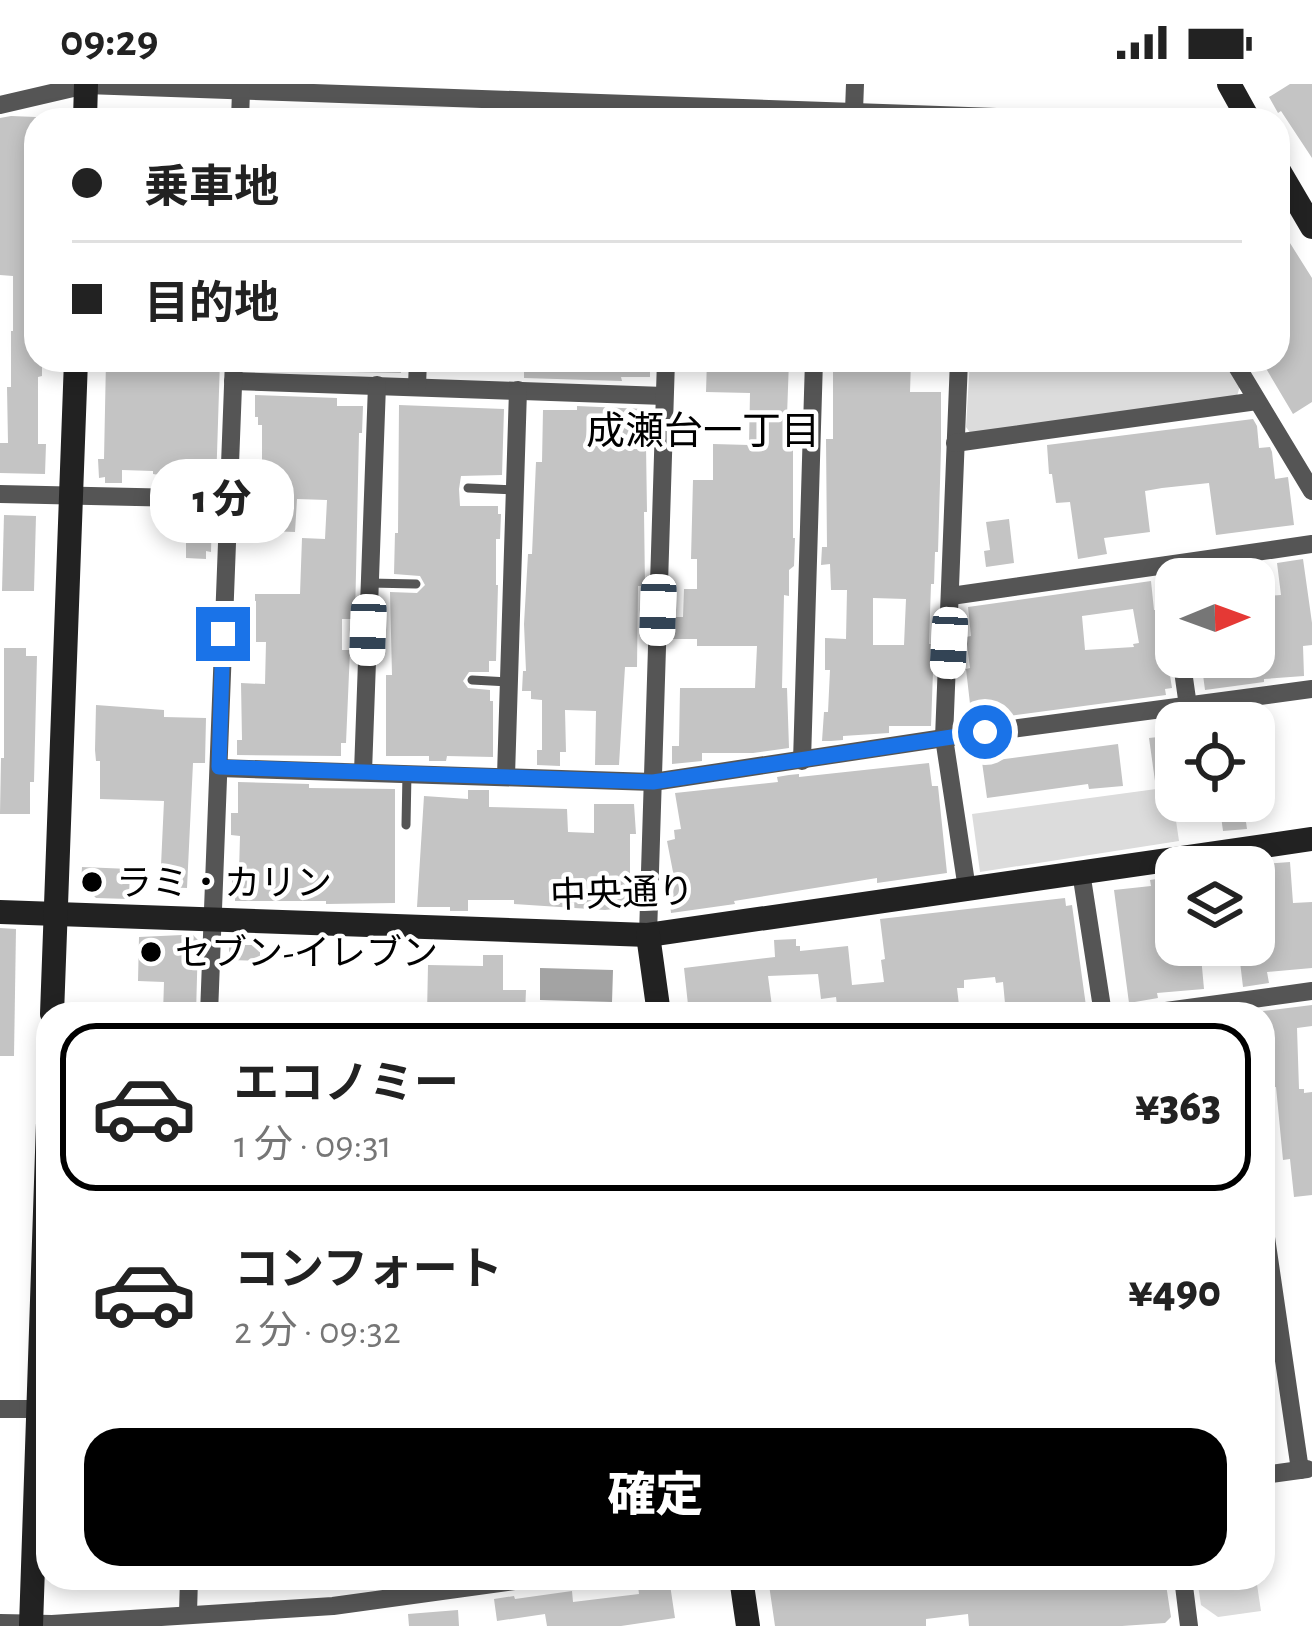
<!DOCTYPE html>
<html lang="ja">
<meta charset="utf-8">
<style>
body{margin:0;font-family:"Alegreya Sans","Noto Sans JP",sans-serif;background:#f6f6f6;color:#222;height:100vh;display:flex;flex-direction:column;font-size:45px;white-space:nowrap}
*{box-sizing:border-box;margin:0}
p{font-size:39px;color:#767676}
.icon{flex:none;width:66px;height:66px;fill:none;stroke:currentColor;stroke-width:2;stroke-linecap:round;stroke-linejoin:round}
.map{position:relative;flex:1;overflow:hidden}
.details{position:absolute;left:36px;top:918px;width:1239px;height:588px;display:flex;flex-direction:column;background:#fff;border-radius:36px;box-shadow:0 6px 18px #0003}
.details>*{flex:none}
.guide{position:absolute;left:24px;top:24px;width:1266px;height:264px;border-radius:36px;box-shadow:0 6px 18px #0003;display:grid;align-content:center;height:264px;padding:0 48px;background:#fff}
.needle{width:78px;rotate:89deg}
.tools{position:absolute;left:1155px;top:474px;display:grid;gap:24px}
.tools a{display:grid;place-items:center;width:120px;height:120px;border-radius:24px;background:#fff;box-shadow:0 6px 18px #0003;font-size:60px}
.end{position:absolute;width:54px;height:54px;margin:-27px;border:15px solid #1a73e8;background:#fff;box-shadow:0 0 0 6px #fff}
.from{border-radius:50%}
.bubble{position:absolute;height:84px;border-radius:36px;background:#fff;box-shadow:0 6px 18px #0003;font-size:39px;font-weight:800;line-height:84px;text-align:center}
.car{position:absolute;width:36px;height:72px;margin:-36px -18px;border-radius:15px;box-shadow:0 0 9px 3px #0007;background:linear-gradient(#fff 24%,#345 0 40%,#fff 0 76%,#345 0 86%,#fff 0)}
.guide b{display:flex;align-items:center;gap:42px;height:114px;font-size:45px}
.guide b+b{border-top:3px solid #e0e0e0}
.guide i{width:30px;height:30px;background:#222}
ul{padding:21px 0 0;list-style:none}
li{display:flex;align-items:center;gap:36px;height:168px;margin:0 24px 18px;padding:0 24px;border:6px solid transparent;border-radius:36px}
li div{flex:1}
li b{display:block;font-size:45px}
li em{font-style:normal;font-weight:800}
li.on{border-color:#000}
li>.icon{width:108px;height:108px;stroke-width:1.5}
.button{display:flex;gap:24px;margin-top:auto;padding:24px 48px}
.button a{flex:1;height:138px;border-radius:36px;background:#000;color:#fff;font-size:48px;font-weight:800;line-height:138px;text-align:center}
.status{display:flex;justify-content:space-between;align-items:center;height:84px;padding:0 60px;background:#fff;direction:ltr}
.status svg{height:33px;fill:currentColor}
.map>svg:first-child{display:block}
.green{fill:#dcdcdc}
.water{fill:#a3a3a3}
.building{fill:#c4c4c4;fill-rule:evenodd}
.lines{fill:none;stroke-linecap:round;stroke-linejoin:round}
.lane{stroke:#555;stroke-width:9}
.street{stroke:#555;stroke-width:18}
.secondary{stroke:#222;stroke-width:24}
.route{stroke:#1a73e8;stroke-width:15}
.poi-dot{fill:#000;stroke:#fff;stroke-width:4.5}
.labels{text-anchor:middle;stroke-width:9;stroke-linejoin:round;paint-order:stroke}
.poi-label{font-size:36px;fill:#000;stroke:#fff;text-anchor:start}
.street-label{font-size:36px;fill:#000;stroke:#fff}
.neighbourhood-label{font-size:39px;fill:#000;stroke:#fff}
</style>
<div class="status"><b>09:29</b><svg viewBox="0 0 49 12"><path d="M0 12V9h3v3zM5 12V6h3v6zM10 12V3h3v9zM15 12V0h3v12zM26 1h20v11H26zM47 4h2v5h-2z"/></svg></div>
<div class="map">
<svg width="1312" height="1542" viewBox="0 0 1312 1542">
<rect width="100%" height="100%" fill="#fff"/>
<g class="green">
<polygon points="970,276 1224,276 1240,302 1237,312 971,350 966,343"/>
<polygon points="1171,703 1179,757 980,788 972,730"/>
<polygon points="1197,1494 1256,1494 1261,1527 1218,1533 1201,1521"/>
</g>
<polygon class="water" points="540,884 613,886 612,918 540,916"/>
<g class="building">
<polygon points="1290,0 1312,0 1312,74 1281,27 1278,29 1269,13"/>
<polygon points="11,32 36,33 36,276 42,276 42,292 38,293 38,360 46,360 45,390 0,389 0,359 8,359 7,303 11,303 11,247 13,247 13,192 0,191 0,34"/>
<polygon points="1278,140 1312,194 1312,318 1293,330 1261,276 1278,276"/>
<polygon points="106,276 220,276 216,401 159,400 159,391 153,390 153,387 122,386 122,399 105,399 105,393 99,394 98,375 104,375"/>
<polygon points="256,276 338,276 338,287 256,284"/>
<polygon points="350,276 402,276 401,289 350,288"/>
<polygon points="524,276 650,276 650,293 621,293 622,297 524,294"/>
<polygon points="707,276 789,276 786,360 793,360 793,454 795,454 794,482 789,486 789,512 784,511 782,604 787,604 789,664 753,669 702,669 702,677 672,680 672,662 679,662 680,604 755,604 757,562 697,562 697,555 672,555 672,533 683,533 684,505 697,505 697,475 691,475 693,396 713,396 713,360 749,361 750,309 706,308"/>
<path d="M 833,276 L 911,276 L 910,308 L 941,308 L 941,364 L 938,468 L 935,468 L 934,500 L 931,500 L 929,560 L 934,560 L 931,642 L 889,642 L 889,649 L 843,652 L 843,656 L 831,657 L 822,657 L 824,628 L 828,628 L 830,586 L 825,586 L 825,554 L 846,555 L 847,506 L 831,506 L 830,480 L 821,481 L 822,463 L 827,463 L 826,355 L 833,355 ZM 873,514 L 906,515 L 904,561 L 873,561 Z"/>
<polygon points="255,311 337,314 337,322 363,322 362,349 359,349 355,535 342,535 342,566 350,566 346,659 341,659 341,672 237,671 237,656 242,656 241,599 265,600 266,558 255,558 255,510 300,510 302,454 325,455 327,416 297,415 295,448 268,447 270,411 253,411 254,387 262,387 262,341 258,341 258,333 255,333"/>
<polygon points="399,321 504,325 502,391 461,392 459,405 460,422 498,422 498,430 501,430 500,455 496,455 496,501 498,501 496,577 489,577 489,588 469,588 463,597 468,604 490,606 490,617 493,617 493,673 447,672 446,677 429,677 429,672 386,672 386,591 392,591 390,508 417,509 425,501 420,492 394,490 395,449 398,449"/>
<polygon points="577,322 644,325 644,332 650,332 649,361 646,361 647,428 644,428 645,502 638,502 637,583 625,583 619,681 595,681 596,627 565,626 566,668 560,668 560,682 537,681 537,666 542,666 542,616 531,615 531,607 522,607 523,587 526,587 524,540 528,470 532,470 536,378 542,378 543,326 577,326"/>
<polygon points="1253,335 1257,342 1259,364 1270,363 1272,368 1275,395 1288,393 1294,441 1216,451 1209,399 1162,404 1145,407 1150,448 1104,454 1107,470 1078,475 1070,418 1056,419 1052,390 1049,390 1047,361"/>
<polygon points="186,428 212,428 211,468 206,467 206,475 186,474"/>
<polygon points="4,431 36,432 34,507 2,507"/>
<polygon points="1009,435 1014,479 986,483 984,467 990,466 986,438"/>
<polygon points="1303,475 1312,539 1312,561 1303,562 1304,592 1264,595 1264,598 1205,606 1202,583 1213,582 1212,573 1254,573 1254,513 1281,511 1277,479"/>
<path d="M 1151,497 L 1154,526 L 1158,526 L 1162,551 L 1159,551 L 1164,586 L 1169,585 L 1172,604 L 1165,605 L 1166,611 L 972,637 L 966,585 L 970,584 L 966,553 L 971,552 L 968,523 ZM 1133,525 L 1139,559 L 1133,560 L 1134,563 L 1085,566 L 1082,532 Z"/>
<polygon points="4,564 26,564 26,572 37,572 34,698 30,698 30,730 0,730 1,674 4,674"/>
<polygon points="96,621 164,626 164,633 206,634 205,679 193,679 187,804 160,803 164,717 100,715 100,677 96,677 95,666"/>
<polygon points="1176,651 1176,694 1155,697 1149,654"/>
<polygon points="1118,660 1123,702 1089,705 1088,700 987,714 982,678"/>
<polygon points="929,679 932,702 938,702 947,789 877,799 877,794 734,817 735,820 671,829 667,789 673,788 667,757 675,755 674,746 681,745 675,709 778,698 777,693 789,691 799,690 799,693"/>
<polygon points="238,698 309,700 309,704 395,705 395,819 326,820 326,817 235,817 235,813 232,813 232,788 239,788 240,752 231,751 231,729 238,729"/>
<polygon points="468,706 489,706 489,723 567,725 568,748 594,749 594,720 634,720 636,750 630,750 630,792 635,792 635,821 622,821 622,824 605,826 514,820 514,816 468,816 468,827 450,827 450,823 417,823 424,712 468,715"/>
<polygon points="1219,717 1243,717 1247,745 1223,747"/>
<polygon points="1290,778 1293,819 1312,818 1312,884 1267,888 1269,899 1243,903 1238,861 1254,861 1254,792 1265,791 1264,780"/>
<polygon points="82,783 130,785 129,815 96,814 81,798"/>
<polygon points="1176,792 1176,861 1200,861 1204,905 1157,909 1158,914 1129,919 1114,806 1151,802 1150,796"/>
<polygon points="1065,814 1066,822 1072,821 1086,922 1059,924 1059,929 1006,930 1003,898 996,899 995,893 964,896 964,904 957,904 960,930 838,930 836,913 821,915 818,890 768,892 773,930 689,930 684,884 775,873 774,856 796,855 796,862 800,862 800,867 848,862 852,901 884,898 881,876 885,875 880,835"/>
<polygon points="0,844 16,845 14,972 0,972"/>
<polygon points="182,851 193,851 198,856 196,930 163,930 164,898 138,897 139,853"/>
<polygon points="229,861 260,861 260,877 229,876"/>
<polygon points="483,871 503,871 503,906 526,906 525,930 427,930 428,881 483,882"/>
<polygon points="1312,921 1312,942 1297,944 1299,1005 1304,1005 1304,1009 1312,1008 1312,1111 1294,1113 1290,1075 1283,1076 1276,1003 1269,1004 1266,983 1270,982 1271,948 1263,949 1263,927"/>
<polygon points="637,1494 669,1494 675,1534 621,1542 547,1542 545,1530 497,1537 494,1515 514,1512 515,1515 572,1507 573,1518 639,1510"/>
<polygon points="768,1494 1020,1494 1021,1504 1052,1501 1051,1494 1165,1494 1171,1533 1165,1539 1122,1542 969,1542 968,1530 926,1535 926,1542 775,1542"/>
<polygon points="458,1526 459,1542 409,1542 408,1530"/>
</g>
<g class="lines">
<g class="lane">
<polyline points="468,404 515,406"/>
<polyline points="370,499 416,500"/>
<polyline points="472,596 509,598"/>
<polyline points="406,741 407,689"/>
</g>
<g class="street">
<polyline points="0,21 86,1 1082,36"/>
<polyline points="854,27 855,0"/>
<polyline points="240,36 241,7"/>
<polyline points="959,276 944,654 967,805"/>
<polyline points="1233,276 1312,407"/>
<polyline points="233,297 664,312"/>
<polyline points="417,302 418,276"/>
<polyline points="955,359 1257,317"/>
<polyline points="0,410 227,415"/>
<polyline points="1168,481 1176,538"/>
<polyline points="951,512 1312,460"/>
<polyline points="1181,573 1188,622"/>
<polyline points="802,677 814,276"/>
<polyline points="219,684 653,698 944,654 1312,605"/>
<polyline points="363,688 377,301"/>
<polyline points="506,692 518,306"/>
<polyline points="1081,788 1103,930"/>
<polyline points="648,851 666,276"/>
<polyline points="209,930 234,276"/>
<polyline points="1144,930 1312,907"/>
<polyline points="1263,1133 1300,1386"/>
<polyline points="0,1325 38,1325"/>
<polyline points="1263,1391 1307,1385"/>
<polyline points="1183,1494 1189,1542"/>
<polyline points="188,1529 189,1494"/>
<polyline points="0,1539 52,1540 333,1522 536,1494"/>
</g>
<g class="secondary">
<polyline points="1229,0 1249,36"/>
<polyline points="85,36 86,0"/>
<polyline points="1278,85 1312,143"/>
<polyline points="0,828 648,851 1312,755"/>
<polyline points="648,851 659,930"/>
<polyline points="52,930 76,276"/>
<polyline points="741,1494 748,1542"/>
<polyline points="31,1542 48,1039"/>
</g>
</g>
<g class="lines">
<polyline class="route" points="223,550 219,683 653,698 985,648"/>
</g>
<g class="poi-dot">
<circle cx="92" cy="798" r="12"/>
<circle cx="151" cy="868" r="12"/>
</g>
<g class="labels">
<g class="poi-label">
<text x="116" y="811">ラミ・カリン</text>
<text x="175" y="881">セブン-イレブン</text>
</g>
<g class="street-label">
<text transform="translate(622 808) rotate(-2)" y="13">中央通り</text>
</g>
<g class="neighbourhood-label">
<text x="703" y="360">成瀬台一丁目</text>
</g>
</g>
</svg>
<div class="tools">
<a><svg class="needle" viewBox="-14 -14 28 28"><path d="M0-13l5 13h-10z" fill="#e53935"/><path d="M0 13l5-13h-10z" fill="#767676"/></svg></a>
<a><svg class="icon" aria-label="locate" viewBox="0 0 24 24"><circle cx="12" cy="12" r="6"/><path d="M12 2v4M12 18v4M2 12h4M18 12h4"/></svg></a>
<a><svg class="icon" aria-label="layers" viewBox="0 0 24 24"><path d="M12 4l9 5-9 5-9-5zM3 14l9 5 9-5"/></svg></a>
</div>
<i class="end from" style="left:985px;top:648px"></i>
<i class="end" style="left:223px;top:550px"></i>
<div class="bubble" style="left:150px;top:375px;width:144px">1 分</div>
<i class="car" style="left:658px;top:526px;rotate:182deg"></i>
<i class="car" style="left:368px;top:546px;rotate:182deg"></i>
<i class="car" style="left:949px;top:559px;rotate:183deg"></i>
<div class="guide">
<b><i class="from"></i>乗車地</b>
<b><i></i>目的地</b>
</div>
<section class="details">
<ul>
<li class="on"><svg class="icon" aria-label="car" viewBox="0 0 24 24"><path d="M5 17H2v-5l4-1 3-4h7l3 4 3 1v5h-3M9 17h6M6 11h13"/><circle cx="7" cy="17" r="2"/><circle cx="17" cy="17" r="2"/></svg><div><b>エコノミー</b><p>1 分 · 09:31</p></div><em>¥363</em></li>
<li><svg class="icon" aria-label="car" viewBox="0 0 24 24"><path d="M5 17H2v-5l4-1 3-4h7l3 4 3 1v5h-3M9 17h6M6 11h13"/><circle cx="7" cy="17" r="2"/><circle cx="17" cy="17" r="2"/></svg><div><b>コンフォート</b><p>2 分 · 09:32</p></div><em>¥490</em></li>
</ul>
<div class="button"><a>確定</a></div>
</section>
</div>
